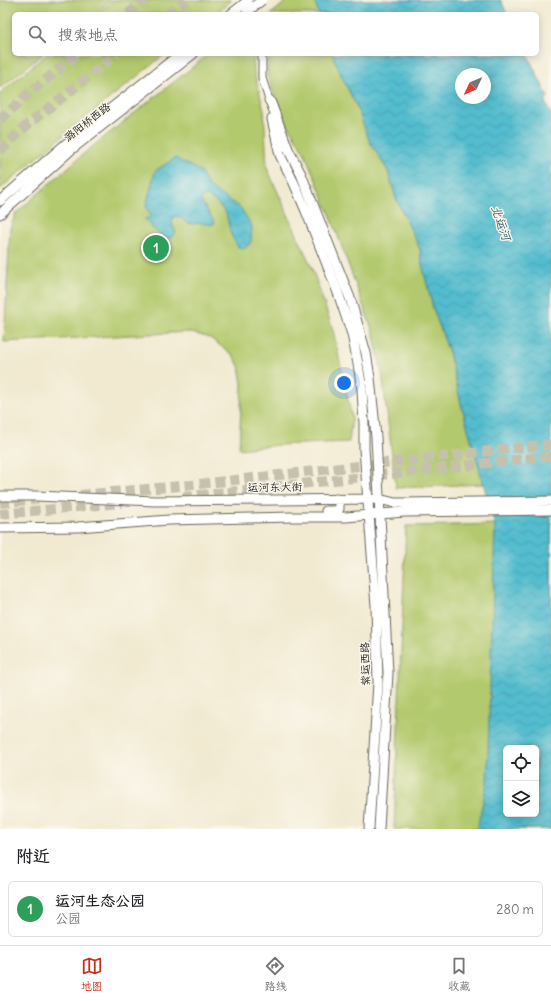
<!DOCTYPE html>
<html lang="zh">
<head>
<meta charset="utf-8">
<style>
  body { margin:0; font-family:Delius,"LXGW WenKai TC",sans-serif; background:#f6f6f6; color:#202124 }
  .controls { position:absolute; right:12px; bottom:12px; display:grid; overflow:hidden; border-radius:6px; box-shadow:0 2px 10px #0003 }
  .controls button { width:36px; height:36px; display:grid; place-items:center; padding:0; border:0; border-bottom:1px solid #e0e0e0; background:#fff; color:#202124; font:20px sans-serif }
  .compass { position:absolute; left:455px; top:68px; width:36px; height:36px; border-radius:50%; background:#fff; box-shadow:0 2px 10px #0003; rotate:226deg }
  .you { position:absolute; left:344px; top:383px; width:14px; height:14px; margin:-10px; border:3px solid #fff; border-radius:50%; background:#1a73e8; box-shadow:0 0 0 6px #1a73e833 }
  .badge { display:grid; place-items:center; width:26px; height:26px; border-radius:50%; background:#c8321e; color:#fff; font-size:13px; font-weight:700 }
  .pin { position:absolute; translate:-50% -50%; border:2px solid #fff; box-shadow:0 1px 4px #0006 }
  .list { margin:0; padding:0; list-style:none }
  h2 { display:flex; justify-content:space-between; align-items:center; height:52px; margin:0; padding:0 16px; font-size:17px }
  h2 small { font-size:13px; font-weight:400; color:#757577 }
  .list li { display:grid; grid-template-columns:26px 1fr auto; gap:12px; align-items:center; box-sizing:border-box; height:56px; margin:0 8px 8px; padding:0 8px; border:1px solid #e0e0e0; border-radius:6px }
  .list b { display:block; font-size:15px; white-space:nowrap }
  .list p { margin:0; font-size:13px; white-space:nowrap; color:#757577 }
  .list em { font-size:13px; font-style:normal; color:#757577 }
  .icon { flex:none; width:22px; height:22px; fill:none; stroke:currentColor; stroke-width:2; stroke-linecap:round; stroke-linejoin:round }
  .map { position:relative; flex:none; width:551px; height:829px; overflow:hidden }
  .search { position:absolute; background:#fff; box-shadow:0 2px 10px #0003; left:12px; right:12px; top:12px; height:44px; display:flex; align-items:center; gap:10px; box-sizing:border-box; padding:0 14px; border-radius:6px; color:#757577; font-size:15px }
  .sheet { height:116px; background:#fff }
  nav { display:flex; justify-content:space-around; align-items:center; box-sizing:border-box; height:56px; border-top:1px solid #e0e0e0; background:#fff; font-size:11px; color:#757577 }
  nav a { display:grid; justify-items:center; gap:2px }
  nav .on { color:#c8321e }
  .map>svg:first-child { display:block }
</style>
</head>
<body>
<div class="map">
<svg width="551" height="829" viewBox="0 0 551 829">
  <defs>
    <pattern id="water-waves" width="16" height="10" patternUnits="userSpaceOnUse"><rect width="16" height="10" fill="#52bcce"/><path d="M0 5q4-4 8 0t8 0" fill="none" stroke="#47a1b0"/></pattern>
  </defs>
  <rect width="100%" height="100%" fill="#fbf7ec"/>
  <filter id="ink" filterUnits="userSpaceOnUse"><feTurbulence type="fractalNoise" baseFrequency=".025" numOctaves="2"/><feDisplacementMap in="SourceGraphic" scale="8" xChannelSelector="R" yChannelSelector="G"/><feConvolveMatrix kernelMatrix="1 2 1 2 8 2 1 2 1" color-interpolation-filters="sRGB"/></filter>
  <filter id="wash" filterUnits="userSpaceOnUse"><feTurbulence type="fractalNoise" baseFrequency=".012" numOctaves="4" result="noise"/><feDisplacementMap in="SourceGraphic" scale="16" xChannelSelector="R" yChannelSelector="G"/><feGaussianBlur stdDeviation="0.9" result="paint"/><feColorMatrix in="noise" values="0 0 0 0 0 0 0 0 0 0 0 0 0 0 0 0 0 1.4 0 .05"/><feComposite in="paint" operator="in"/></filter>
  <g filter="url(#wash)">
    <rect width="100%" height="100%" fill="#f1ead1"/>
    <path fill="#b3c96d" stroke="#687244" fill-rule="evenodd" d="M0,0H111L94,14H14V54H43L0,88Z
      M114,0H231V1L215,14H97Z
      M288,0H314L319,14H271Z
      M47,54H165L65,134L0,189V93Z
      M209,54H253L254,72L264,110L267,168L312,268L333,330L352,418L349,442L278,445L239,449L242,384L239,366L233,355L210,338L188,332L4,342L10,228L16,213L88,150Z
      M269,54H332L342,77L357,107L369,140L388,171L396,198L420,249L422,264L433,308L449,352L462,407L484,484L396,488L382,373L373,332L331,217L305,154L283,116L267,76Z
      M551,523V829H394L406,526ZM506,748H536V814H506Z"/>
    <path fill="url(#water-waves)" stroke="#376c75" fill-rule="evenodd" d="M314,0H501L507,14H319Z
      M332,54H527L548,97L545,101L551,115V829H477L487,783L495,526L462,407L449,352L433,308L422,264L420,249L396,198L388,171L369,140L357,107L342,77ZM461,74H485V98H461ZM506,748H536V814H506Z
      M175,158L200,171L209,187L240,207L252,226L251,242L245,249L238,247L231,235L226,213L216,202L207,196L200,199L215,223L212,225L200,223L191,224L186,222L180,217L174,216L172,223L176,233L170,238H164L153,229L145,219L151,217L146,206L155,171Z"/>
  </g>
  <g filter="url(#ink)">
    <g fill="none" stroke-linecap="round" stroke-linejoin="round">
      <path stroke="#c6c1ad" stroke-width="10" stroke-dasharray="10 5" stroke-linecap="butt" d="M128,14L145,0
        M168,14L186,0
        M0,120L28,94L78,54
        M0,151L27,125L117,54
        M80,495L191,485L551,444
        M183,497L551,456
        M0,503L38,499
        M0,514L121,503"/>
      <defs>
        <path id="minor" d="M262,54V78L269,100"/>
        <path id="major" d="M231,14L244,4
          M269,100L271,103L288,149L301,174L350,298L366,353L370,378L376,437L388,673L379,829
          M272,119L280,155L294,183L306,211L337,290L352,334L358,364L362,390L364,423V449L376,606L378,683L369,829
          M0,201L67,143L180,54
          M0,214L72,149L193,54
          M0,496H36L155,501L379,499L395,503H402L551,501
          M326,511H337L339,509V502L336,499
          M0,528L78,527L169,520L293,517H346L404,512L551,510"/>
      </defs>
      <use href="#minor" stroke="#67645b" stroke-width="9"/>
      <use href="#major" stroke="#67645b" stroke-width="11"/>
      <use href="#minor" stroke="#fff" stroke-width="7"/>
      <use href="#major" stroke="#fff" stroke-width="9"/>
      <defs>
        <path id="major-bridge" d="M244,4L248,0
          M247,12L262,0"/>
      </defs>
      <use href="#major-bridge" stroke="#67645b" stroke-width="11" stroke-linecap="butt"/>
      <use href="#major-bridge" stroke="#fff" stroke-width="9"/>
    </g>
  </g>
  <g text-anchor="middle" stroke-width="3" stroke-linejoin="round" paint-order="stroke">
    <g font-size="11" fill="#1c1c1c" stroke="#fbf7ec">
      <text transform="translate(87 122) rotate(-38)" y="4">潞阳桥西路</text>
      <text transform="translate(275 487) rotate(-1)" y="4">运河东大街</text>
      <text transform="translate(365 664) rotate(-91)" y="4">紫运西路</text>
    </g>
    <g font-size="12" font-style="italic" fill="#325c63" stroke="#fbf7ec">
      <text transform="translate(501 223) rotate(71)" y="4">北运河</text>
    </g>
  </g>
</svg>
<div class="controls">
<button><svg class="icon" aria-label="locate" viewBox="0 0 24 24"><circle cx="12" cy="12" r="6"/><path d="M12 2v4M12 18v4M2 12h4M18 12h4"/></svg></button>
<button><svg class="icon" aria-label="layers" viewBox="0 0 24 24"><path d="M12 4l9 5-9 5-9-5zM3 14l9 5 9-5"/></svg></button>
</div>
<svg class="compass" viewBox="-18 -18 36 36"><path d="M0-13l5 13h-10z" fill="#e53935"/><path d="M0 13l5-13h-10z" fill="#757577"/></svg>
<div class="you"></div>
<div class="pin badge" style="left:156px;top:248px;background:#2e9e5b">1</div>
<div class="search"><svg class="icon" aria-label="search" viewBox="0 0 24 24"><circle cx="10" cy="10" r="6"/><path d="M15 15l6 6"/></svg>搜索地点</div>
</div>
<section class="sheet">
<h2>附近<small></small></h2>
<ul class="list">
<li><span class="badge" style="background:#2e9e5b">1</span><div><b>运河生态公园</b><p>公园</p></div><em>280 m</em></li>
</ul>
</section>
<nav>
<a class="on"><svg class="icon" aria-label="map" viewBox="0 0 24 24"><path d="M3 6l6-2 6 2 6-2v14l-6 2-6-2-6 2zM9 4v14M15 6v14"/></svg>地图</a>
<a><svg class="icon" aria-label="directions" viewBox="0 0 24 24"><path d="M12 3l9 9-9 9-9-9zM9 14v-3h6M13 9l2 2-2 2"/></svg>路线</a>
<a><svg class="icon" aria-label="saved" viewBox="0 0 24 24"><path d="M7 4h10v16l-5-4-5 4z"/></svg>收藏</a>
</nav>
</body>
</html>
